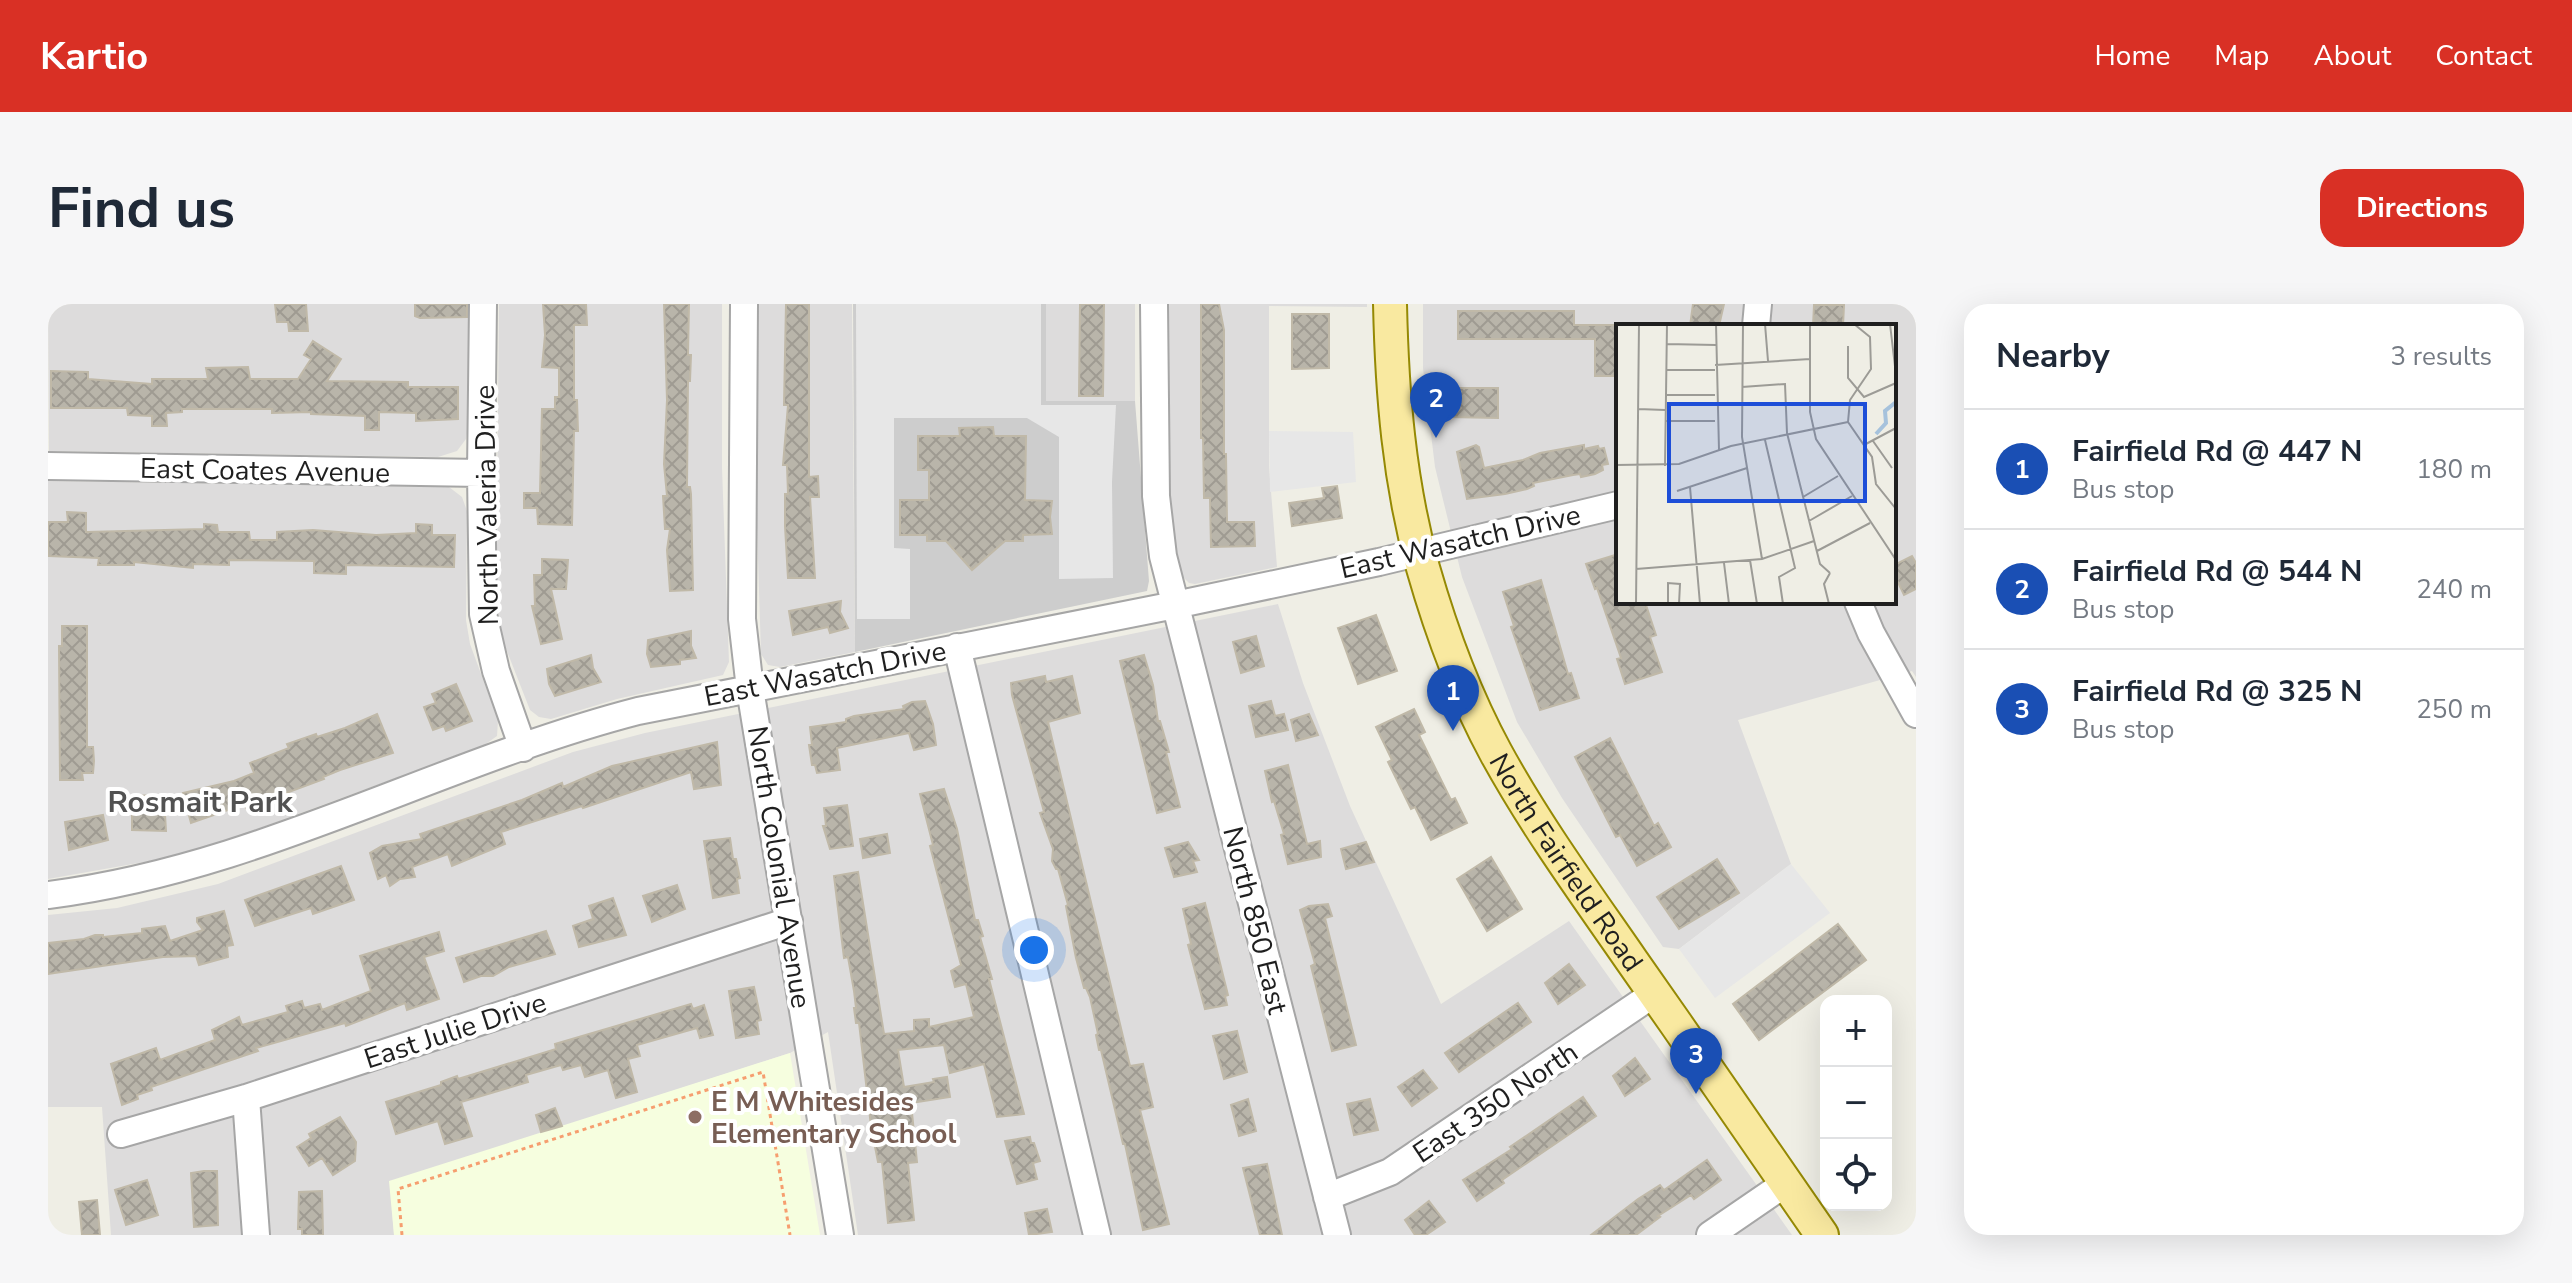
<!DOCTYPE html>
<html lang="en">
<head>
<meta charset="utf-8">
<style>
  body { margin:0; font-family:"Nunito Sans",sans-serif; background:#f6f6f7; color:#1f2937 }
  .controls { position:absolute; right:24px; bottom:24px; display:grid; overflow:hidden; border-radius:16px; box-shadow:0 8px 32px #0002 }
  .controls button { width:72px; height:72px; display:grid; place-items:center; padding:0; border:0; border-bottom:2px solid #e0e1e3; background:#fff; color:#1f2937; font:40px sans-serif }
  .you { position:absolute; left:986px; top:646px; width:28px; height:28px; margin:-20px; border:6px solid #fff; border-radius:50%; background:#1a73e8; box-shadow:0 0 0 12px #1a73e833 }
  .badge { display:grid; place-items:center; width:52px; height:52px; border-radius:50%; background:#d93025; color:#fff; font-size:26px; font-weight:700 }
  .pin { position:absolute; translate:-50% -66px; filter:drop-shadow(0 2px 4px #0008) }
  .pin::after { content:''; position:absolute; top:42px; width:28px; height:24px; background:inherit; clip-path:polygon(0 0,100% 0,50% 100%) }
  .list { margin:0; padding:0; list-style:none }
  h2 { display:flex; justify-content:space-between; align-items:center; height:104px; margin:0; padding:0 32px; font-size:34px }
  h2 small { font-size:26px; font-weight:400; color:#747a83 }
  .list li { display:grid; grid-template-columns:52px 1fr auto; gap:24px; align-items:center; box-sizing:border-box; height:120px; padding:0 32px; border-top:2px solid #e0e1e3 }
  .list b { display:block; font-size:30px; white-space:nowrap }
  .list p { margin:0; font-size:26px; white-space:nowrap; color:#747a83 }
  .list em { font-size:26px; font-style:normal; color:#747a83 }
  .icon { flex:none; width:44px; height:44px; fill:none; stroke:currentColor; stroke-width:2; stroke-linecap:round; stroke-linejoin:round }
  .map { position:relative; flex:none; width:1868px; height:931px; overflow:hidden; border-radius:24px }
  header { display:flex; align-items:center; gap:48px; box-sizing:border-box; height:112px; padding:0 40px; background:#d93025; color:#fff }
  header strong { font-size:38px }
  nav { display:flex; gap:44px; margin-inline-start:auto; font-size:28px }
  .intro { display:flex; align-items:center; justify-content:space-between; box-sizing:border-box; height:192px; padding:0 48px }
  h1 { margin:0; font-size:56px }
  .button { padding:20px 36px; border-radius:24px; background:#d93025; color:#fff; font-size:28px; font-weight:700 }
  main { display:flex; gap:48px; padding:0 48px }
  aside { flex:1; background:#fff; border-radius:24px; box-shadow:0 8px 32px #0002 }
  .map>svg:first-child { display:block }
</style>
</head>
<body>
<header>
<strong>Kartio</strong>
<nav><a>Home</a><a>Map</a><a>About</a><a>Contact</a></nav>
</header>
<div class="intro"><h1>Find us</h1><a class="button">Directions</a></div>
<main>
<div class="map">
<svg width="1868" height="931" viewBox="0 0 1868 931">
  <defs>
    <pattern id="building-cross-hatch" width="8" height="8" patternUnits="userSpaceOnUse" patternTransform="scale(2)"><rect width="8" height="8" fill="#b9b5aa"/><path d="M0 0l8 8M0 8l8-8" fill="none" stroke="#9f9b92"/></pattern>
  </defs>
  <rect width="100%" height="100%" fill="#efeee5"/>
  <path fill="#dddcdc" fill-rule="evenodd" d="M0,0H422L421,119L418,135L409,147L390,153L1,147Z
    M451,0H674V164L681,358L675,371L569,395L503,415L491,413L482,406L455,337L448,295Z
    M706,0H804L807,348L732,363L720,361L713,350L707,158Z
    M998,0H1087V97H998Z
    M1120,0H1319V3L1221,2V162L1229,263L1147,280L1141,279L1133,271L1127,240L1120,170Z
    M1375,0H1868V373L1864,367L1690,416L1743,560L1631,645L1615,643L1514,494L1469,418L1414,273L1387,163L1375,64ZM1570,22H1846V298H1570Z
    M0,177L401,183L414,193L419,207L418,316L422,340L450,416L449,432L435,442L174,538L113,555L0,575Z
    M1230,300L1255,379L1302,502L1393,700L1521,617L1744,931H810L780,728L742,749L342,878L346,931H63L54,803H0V611L69,604L170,580L525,448L597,429Z"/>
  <path fill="#f6fedf" d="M742,749L772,931H346L341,877Z"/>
  <path fill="#cdcdcd" d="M805,0H998V97H1087L1101,277L1099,287L807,348Z"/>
  <path fill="#e7e7e7" d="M808,0H993V101H1068L1064,178L1065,274L1011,275V133L979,114H846V244L862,245V315H809Z
    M1221,127L1305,128L1308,178L1222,188Z
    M1743,560L1782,609L1667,694L1631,645Z"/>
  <path fill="url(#building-cross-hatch)" stroke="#c0b9a8" stroke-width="2" d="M227,0H258L260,27H241L240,18H229Z
    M367,0H419V13L372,14L367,12Z
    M495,0H538L539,21H526V96H529L530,127H526L524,221L490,220L489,204H476V189H492L494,105H507V93H511V64L494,63L497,31Z
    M616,0H641L640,51H643L642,77H640L639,183H642L643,190L645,286L622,287L619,246L622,225H617L615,192H619L616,160L619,96Z
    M738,0H761V173L770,172L771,193H762L767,274H740L737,222V190H740L739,161H735L740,101H736Z
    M1032,0H1056L1055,92H1031Z
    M1153,0H1171L1176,26V150H1178L1179,218H1206L1207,242L1163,243L1162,194H1156L1155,134H1153Z
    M1645,0H1676L1671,22H1642Z
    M1766,1H1796L1795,22H1765Z
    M1410,7H1526V21H1570V72H1547V35H1410Z
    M1244,10H1281V64L1244,65Z
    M265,37L293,55L279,77L360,78V83H410V115L368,117V109L331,108V126H317V112L263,110V108L224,109V105H134V108L118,109L119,122H104V112L80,111L79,104H3V67L40,68V75L104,80V75H160L158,64L200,63L202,75H250L263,55L256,51Z
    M1400,84H1450V114L1400,113Z
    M945,123L946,132H978L977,196L1004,197L1002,213L1004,230L975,231V237H957L924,266L898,237H879V231H852V196H881V166H870V132H912L911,124Z
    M1428,141L1431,143L1436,164L1475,156L1492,149L1536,141V145L1550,142L1551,145L1556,144L1560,160L1554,161L1555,166L1547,170L1533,173L1532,170L1525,171L1485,179L1486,182L1479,185L1457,190L1419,195L1409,148Z
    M1289,182L1294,214L1244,222L1241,199L1276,194L1274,184Z
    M19,208L38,209V228L156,225V220L169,221L170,228H201L202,236H229V228L265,226L328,231L368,229V220L384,221V231H407L406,263L298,261V270L266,269V257L181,256V261L145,260V264L86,258V261H50L51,254L0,252V218H20Z
    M1570,250V298H1597L1608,331L1602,333L1614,368L1577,380L1569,355L1573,354L1549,284L1547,285L1538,260Z
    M1864,252L1868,259V285L1856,291L1846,270V261Z
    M494,255L520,256L518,285H503L514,335L493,340L484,302H487L486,271H494Z
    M1493,276L1520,370L1523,369L1531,394L1492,406L1463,323L1466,322L1455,288Z
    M793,297L792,308L800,324L782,329L780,323L745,331L741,307Z
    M1328,311L1349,367L1310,380L1290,324Z
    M14,322H39V443H45L46,457L45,469H34L35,476H12L11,342H14Z
    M643,327V342L648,354L632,356V360L603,363L599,350L600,336Z
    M1208,332L1216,362L1193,369L1185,338Z
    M543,351L545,364L553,378L507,392L501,380L499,365Z
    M1096,351L1105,381L1110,417H1112L1121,448H1118L1132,503L1109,509L1072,357Z
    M997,372L998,378L1024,372L1032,409L1000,418L1082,762L1095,760L1105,803L1092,806L1121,920L1095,926L1077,840H1075L1053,746H1051L1048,731L1050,730L1042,693L1038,684H1036L1028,654L1018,602L1020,601L1010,565H1008L1004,557L1005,545L992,509L996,508L964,391L963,379Z
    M408,380L424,417L398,427L396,422L385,426L376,403L388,399L384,390Z
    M877,397L885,420L888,441L866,446L861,429L789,444L792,466L769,469L767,461H764L761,441H764L762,423L798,418V415L806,412L856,405L855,402L864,398Z
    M1223,397L1227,412L1236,410L1240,426L1208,433L1201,402Z
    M1366,405L1377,428L1371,431L1403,496L1407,494L1419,519L1383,536L1367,503L1363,505L1340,458L1344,456L1328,423Z
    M329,410L345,449L292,466L275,473L276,475L198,504L197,500L143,519L135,489L186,477L206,469L202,459L241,444L239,440L268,430L269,433L297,424Z
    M1261,410L1270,431L1248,437L1243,416Z
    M1562,434L1606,522L1610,519L1623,543L1589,562L1572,531L1568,533L1527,453Z
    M669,438L673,481L646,485L643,468L535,504L534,502L453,528L457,540L404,562L400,550L364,563L367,573L352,575L342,582L338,571L330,575L322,549L334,542L374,535L372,530L474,496L514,479L515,483L564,462Z
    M1240,461L1259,540L1272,537L1273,553L1240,560L1233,531L1236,530L1226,497L1224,498L1217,467Z
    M896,485L909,525L927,616H930L935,632L932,633L944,675H941L976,810L949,813L936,760L902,769L896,741L850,746L856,783L886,778L885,775L899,773L902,793L863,799L869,858L860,859L866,916L840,919L834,858H830L823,822L811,719H808L806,704H808L806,687L800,653L796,654L786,572L810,568L836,730L866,727V716L881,715V723L926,713L918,680L907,683L903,667L913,661L882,542L885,541L872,490Z
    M109,491V495L116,493L118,527L84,526V492Z
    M799,501L805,542L782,545L775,522H778L776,504Z
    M55,511L60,536L21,546L17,518Z
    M839,530L842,549L815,554L812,535Z
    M682,534L685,555H688L692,574L689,575L691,589L665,594L656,537Z
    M1140,538L1151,556L1145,557L1149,568L1126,573L1117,544Z
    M1318,538L1326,558L1298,565L1293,545Z
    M1443,553L1474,605L1439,627L1409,575Z
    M1669,555L1691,589L1631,625L1609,593Z
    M293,562L306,596L265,610L263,604L207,622L197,596Z
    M629,581L637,605L604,618L595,592Z
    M565,594L578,631L531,643L525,622L545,615L541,602Z
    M1157,599L1180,691L1177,692L1179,701L1157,705L1140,641L1143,640L1135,605Z
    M1280,600L1284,612L1277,614L1308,741L1284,747L1263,662L1267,660L1252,606L1261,602Z
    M176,607L185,641L179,642L180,653L151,661L148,652L115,653L0,670V639L36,635L47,631H55V633L94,629V625L117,622L122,637L155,626L149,618V614Z
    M1790,620L1818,656L1711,736L1685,700Z
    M498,627L507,650L461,663L445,672H433L416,678L408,654Z
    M391,628L396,647L376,653L391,695L359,706L357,699L298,722L297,719L208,744L210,747L103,783L104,786L89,791L90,795L74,801L63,760L108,744L112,756L167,736L164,726L191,713L194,721L240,708L238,702L254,697L256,704L272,700L274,706L323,687L312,652Z
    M1521,660L1537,681L1510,700L1497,679Z
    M706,683L713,716L709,717L711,730L688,734L681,687Z
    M1470,699L1483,718L1411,768L1397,749Z
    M643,700L645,705L656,701L665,731L652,734L649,724L589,741L592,752L580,755L589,788L568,794L560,766L537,773L533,761L515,766L513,761L478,771L480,778L413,798L424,832L397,840L390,817L348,830L338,798L393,781V778L409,772L410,775L508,745L507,740Z
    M1189,727L1199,768L1176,775L1165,732Z
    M1587,754L1602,775L1577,792L1565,772Z
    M1375,766L1389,784L1364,802L1350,783Z
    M1535,793L1548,812L1454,876L1456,879L1429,897L1415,876L1464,845L1462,843Z
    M1200,795L1208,827L1191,832L1183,801Z
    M1322,795L1330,826L1306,831L1299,800Z
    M507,804L514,822L493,828L488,811Z
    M292,813L308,838L307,857L285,871L274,854L261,862L249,843L263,834L261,830Z
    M982,833L983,839H986L992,857L985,859L989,875L969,880L957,837Z
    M1659,856L1673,876L1646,895L1643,891L1610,912L1612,913L1588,931H1543L1590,895L1612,881L1616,886Z
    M1219,860L1234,931H1212L1195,864Z
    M156,867H169L170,921L146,923L143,869Z
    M99,876L110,911L78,921L67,886Z
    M274,887L275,931H254V925H250L251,888Z
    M49,896L52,931H34L31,898Z
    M1381,897L1397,918L1378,931H1367L1357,916Z
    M999,905L1004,928L981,931L977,909Z"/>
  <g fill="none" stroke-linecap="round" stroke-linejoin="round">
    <defs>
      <path id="minor" d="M435,0L433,169L435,310L448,367L475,444
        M696,0L694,315L702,385L792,931
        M1106,0L1108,192L1115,252L1289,931
        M1708,22L1710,0
        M0,162L433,169
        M1810,298L1823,329L1868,410
        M909,343L1049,931
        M0,591C209,565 389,459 590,407L1127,301L1331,258L1570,201
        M198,794L208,931
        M73,830L198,794L741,617
        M1279,893L1342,868L1607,689
        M1662,931L1738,879"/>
      <g id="major">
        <path id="s1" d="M1342,0C1344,90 1351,177 1375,264C1393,327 1417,392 1448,449C1488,522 1537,589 1584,657C1648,748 1711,840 1774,931"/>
      </g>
    </defs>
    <use href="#minor" stroke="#a6a6a6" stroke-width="30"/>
    <use href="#major" stroke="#958904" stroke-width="36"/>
    <path stroke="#f69e6f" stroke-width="3" stroke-dasharray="4 4" stroke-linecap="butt" d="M354,931L350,885L715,768L742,931"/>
    <use href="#minor" stroke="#fff" stroke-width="26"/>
    <use href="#major" stroke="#f9e9a0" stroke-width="32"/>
  </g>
  <circle fill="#8d6e63" stroke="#fff" stroke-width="3" cx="647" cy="813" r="8"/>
  <g text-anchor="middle" stroke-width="8" stroke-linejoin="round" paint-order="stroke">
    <g font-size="28" fill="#1f1f1f" stroke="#fff">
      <text transform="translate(217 166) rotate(1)" y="10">East Coates Avenue</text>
      <text transform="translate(438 201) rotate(-91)" y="10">North Valeria Drive</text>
      <text transform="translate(1412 237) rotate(-13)" y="10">East Wasatch Drive</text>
      <text transform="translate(777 369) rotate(-11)" y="10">East Wasatch Drive</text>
      <text dy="10" stroke="none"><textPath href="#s1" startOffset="596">North Fairfield Road</textPath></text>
      <text transform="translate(732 563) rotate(81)" y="10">North Colonial Avenue</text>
      <text transform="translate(1208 616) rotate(76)" y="10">North 850 East</text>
      <text transform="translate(407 726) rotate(-18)" y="10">East Julie Drive</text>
      <text transform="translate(1447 798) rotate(-34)" y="10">East 350 North</text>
    </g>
    <g font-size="28" font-weight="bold" fill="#785e54" stroke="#fff" text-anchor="start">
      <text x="663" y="807">E M Whitesides<tspan x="663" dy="32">Elementary School</tspan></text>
    </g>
    <g font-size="30" font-weight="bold" fill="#525252" stroke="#fff">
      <text x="152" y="508">Rosmait Park</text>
    </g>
  </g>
  <g transform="translate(1568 20)">
    <rect width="280" height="280" fill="#efeee5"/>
    <path fill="none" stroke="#a6c2dc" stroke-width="4" d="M260,110L270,99L269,87L280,78"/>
    <path fill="none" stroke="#9c9b96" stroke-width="2" d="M100,0L103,126M127,0L126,113L146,235M149,0L152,37M194,0V88L200,115L280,236M274,0L280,51M50,20L100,21M232,22V54L248,73L280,59M99,41L194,35M50,46H99M126,63L169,60L171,109L204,240L214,249M50,71H99M22,85L49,86M49,97H99M232,98L234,76L255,45L254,13L238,0M232,98L256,133L260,160L280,185M149,116L179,244L163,253L167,280M257,117L276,144M248,121L280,104M0,141L63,140L115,122L232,98M49,142L51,0M74,163L84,280M61,167L131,144M187,173L222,152M193,197L236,172M201,227L254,199M134,236L141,280M108,239L113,280M20,245L146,235L198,217M20,280L23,0M52,280V259L64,260L63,280M213,280L208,260L214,249"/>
    <path fill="#1d4ed8" fill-opacity="0.15" stroke="#1d4ed8" stroke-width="4" d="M53,80H249V177H53Z"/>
    <rect width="280" height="280" fill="none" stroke="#1f1f1f" stroke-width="4"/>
  </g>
</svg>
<div class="controls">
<button>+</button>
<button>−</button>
<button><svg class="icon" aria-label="locate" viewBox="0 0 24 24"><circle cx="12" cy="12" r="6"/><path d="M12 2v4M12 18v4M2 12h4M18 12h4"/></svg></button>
</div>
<div class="you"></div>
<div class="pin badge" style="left:1405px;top:427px;background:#1a4fb4">1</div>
<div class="pin badge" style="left:1388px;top:134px;background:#1a4fb4">2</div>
<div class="pin badge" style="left:1648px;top:790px;background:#1a4fb4">3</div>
</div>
<aside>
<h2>Nearby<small>3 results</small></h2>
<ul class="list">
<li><span class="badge" style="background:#1a4fb4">1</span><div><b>Fairfield Rd @ 447 N</b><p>Bus stop</p></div><em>180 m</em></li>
<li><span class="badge" style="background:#1a4fb4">2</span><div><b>Fairfield Rd @ 544 N</b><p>Bus stop</p></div><em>240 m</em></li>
<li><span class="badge" style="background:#1a4fb4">3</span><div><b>Fairfield Rd @ 325 N</b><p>Bus stop</p></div><em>250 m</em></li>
</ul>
</aside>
</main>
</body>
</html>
